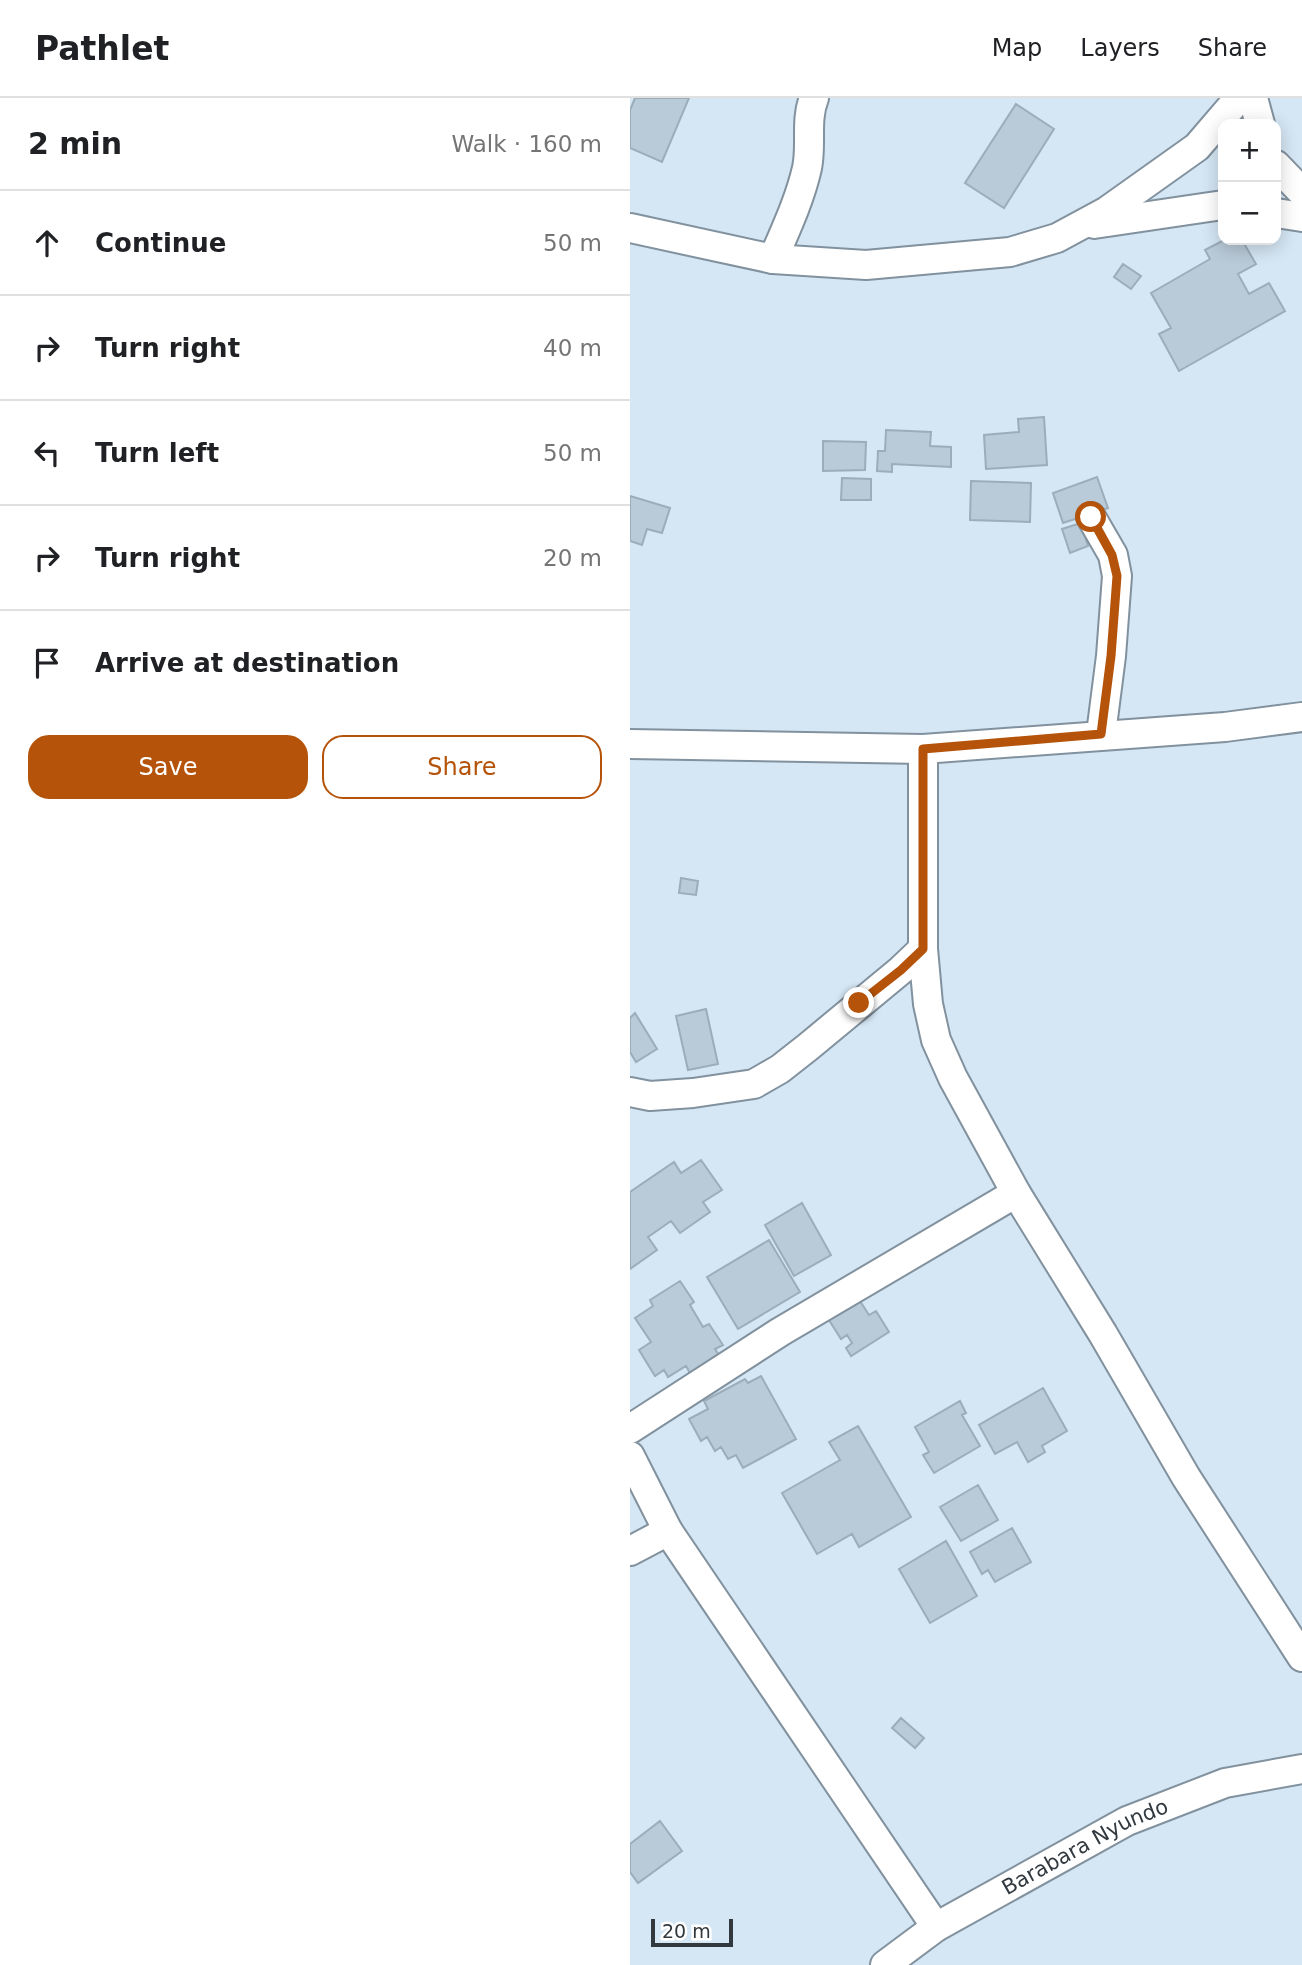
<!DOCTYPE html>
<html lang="en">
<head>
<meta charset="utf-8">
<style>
  body { margin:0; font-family:"DejaVu Sans",sans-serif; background:#f2f2f2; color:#202124 }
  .controls { position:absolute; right:21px; top:21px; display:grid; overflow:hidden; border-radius:14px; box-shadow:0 4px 18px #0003 }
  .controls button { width:63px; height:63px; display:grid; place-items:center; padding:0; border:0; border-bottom:2px solid #e0e0e0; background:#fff; color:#202124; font:35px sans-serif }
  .scale { position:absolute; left:21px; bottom:18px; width:82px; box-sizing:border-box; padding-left:7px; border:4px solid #31383e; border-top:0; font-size:19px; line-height:24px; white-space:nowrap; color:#31383e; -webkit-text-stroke:5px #fff; paint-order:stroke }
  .stop { position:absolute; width:21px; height:21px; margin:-16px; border:5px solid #b45309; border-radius:50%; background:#fff }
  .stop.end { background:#b45309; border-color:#fff; box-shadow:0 2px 7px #0008 }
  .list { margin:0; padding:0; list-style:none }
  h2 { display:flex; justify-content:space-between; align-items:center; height:91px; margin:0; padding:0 28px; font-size:30px }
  h2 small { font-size:23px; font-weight:400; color:#757577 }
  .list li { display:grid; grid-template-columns:46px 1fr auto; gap:21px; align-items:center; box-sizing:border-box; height:105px; padding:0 28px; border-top:2px solid #e0e0e0 }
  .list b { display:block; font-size:26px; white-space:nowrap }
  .list em { font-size:23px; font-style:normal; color:#757577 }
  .actions { display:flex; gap:14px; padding:21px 28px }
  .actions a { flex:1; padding:16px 0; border:2px solid #b45309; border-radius:21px; text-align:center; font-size:24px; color:#b45309 }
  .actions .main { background:#b45309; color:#fff }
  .icon { flex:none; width:38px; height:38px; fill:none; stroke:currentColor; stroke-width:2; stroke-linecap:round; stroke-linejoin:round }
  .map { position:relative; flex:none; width:672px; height:1867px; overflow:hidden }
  header { display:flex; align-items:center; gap:42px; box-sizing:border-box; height:98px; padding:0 35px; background:#fff; border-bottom:2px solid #e0e0e0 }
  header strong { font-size:33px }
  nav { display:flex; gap:38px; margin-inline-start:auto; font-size:24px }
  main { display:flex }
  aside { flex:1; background:#fff }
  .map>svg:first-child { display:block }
</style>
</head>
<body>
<header>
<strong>Pathlet</strong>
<nav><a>Map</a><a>Layers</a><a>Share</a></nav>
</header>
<main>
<aside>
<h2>2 min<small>Walk · 160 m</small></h2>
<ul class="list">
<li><svg class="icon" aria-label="ahead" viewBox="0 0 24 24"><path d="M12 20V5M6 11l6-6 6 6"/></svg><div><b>Continue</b></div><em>50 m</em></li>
<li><svg class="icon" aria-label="right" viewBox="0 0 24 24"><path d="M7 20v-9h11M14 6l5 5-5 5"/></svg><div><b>Turn right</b></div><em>40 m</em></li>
<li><svg class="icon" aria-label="left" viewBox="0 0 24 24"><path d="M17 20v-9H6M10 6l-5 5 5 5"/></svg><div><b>Turn left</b></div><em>50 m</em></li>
<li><svg class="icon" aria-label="right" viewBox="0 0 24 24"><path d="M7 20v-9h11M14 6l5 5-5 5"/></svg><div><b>Turn right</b></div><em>20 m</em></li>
<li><svg class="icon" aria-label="arrive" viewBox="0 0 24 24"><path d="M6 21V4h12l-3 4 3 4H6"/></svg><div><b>Arrive at destination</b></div></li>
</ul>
<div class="actions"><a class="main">Save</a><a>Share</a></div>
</aside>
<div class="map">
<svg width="672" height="1867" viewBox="0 0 672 1867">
  <rect width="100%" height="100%" fill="#d5e6f4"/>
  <path fill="#b9cad8" stroke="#9cadba" stroke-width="2" d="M5,0H59L32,64L0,50V12Z
    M386,6L424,31L374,110L335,85Z
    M594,142H612L626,166L608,176L619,196L639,185L655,213L549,273L529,236L541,230L521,195L580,161L575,152Z
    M493,166L511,178L501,191L484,179Z
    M414,319L417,367L356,371L354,337L389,334L388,321Z
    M256,332L301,334L300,348L321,349V369L262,366V374L247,373L248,353H255Z
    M193,343L236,344L235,372L193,373Z
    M467,379L478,410L433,425L423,395Z
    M212,380L241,381V402H211Z
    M341,383L401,385L400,424L340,422Z
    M0,398L40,410L32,435L17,431L12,447L0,443Z
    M451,425L458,448L440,455L432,431Z
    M51,780L68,783L66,797L49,795Z
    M76,911L88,966L58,972L46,918Z
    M5,915L27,951L6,964L0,954V920Z
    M71,1062L92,1092L73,1104L80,1114L50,1135L41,1123L18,1139L27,1152L0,1171V1094L44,1064L51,1075Z
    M172,1105L201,1157L164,1178L135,1127Z
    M139,1142L170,1194L108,1231L77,1179Z
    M50,1183L64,1204L60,1207L73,1229L79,1226L93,1247L85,1251L90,1259L61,1277L56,1268L38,1279L34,1272L25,1278L9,1252L21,1244L5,1220L23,1208L20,1202Z
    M230,1203L239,1217L246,1213L259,1234L221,1258L216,1250L222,1245L217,1237L211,1241L199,1222Z
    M131,1278L166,1341L113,1370L106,1357L98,1361L91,1349L85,1353L77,1339L71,1343L59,1321L78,1311L74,1303L115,1281L118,1285Z
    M413,1290L437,1333L412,1348L415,1354L398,1364L387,1344L365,1356L349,1327Z
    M330,1303L336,1315L332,1317L350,1348L304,1375L293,1357L299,1354L285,1329Z
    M228,1328L281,1419L229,1449L222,1436L187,1456L152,1395L210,1362L199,1344Z
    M348,1387L368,1422L331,1443L310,1409Z
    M382,1430L401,1464L365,1484L358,1472L352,1476L340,1454Z
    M316,1443L347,1498L300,1525L269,1471Z
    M271,1620L294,1640L285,1650L262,1630Z
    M30,1723L52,1753L8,1785L0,1774V1746Z"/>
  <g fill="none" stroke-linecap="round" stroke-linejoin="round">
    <defs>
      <g id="minor">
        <path d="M623,0L630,26"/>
        <path d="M646,67L672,94"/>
        <path d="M646,115L672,119"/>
        <path d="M464,126L593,107"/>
        <path d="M0,130L143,161L236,167L380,154L427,140L477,113L567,49L609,0"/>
        <path d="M143,161C156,131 170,101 177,70C182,47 175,22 184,0"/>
        <path d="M461,419L483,457L487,478L481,558L471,636"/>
        <path d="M0,646L293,651L595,629L672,619"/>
        <path d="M293,651V851L298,906L306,942L323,980L386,1095L473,1236L556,1379L672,1559"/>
        <path d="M0,994L20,998L63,995L124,986L150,971L178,949L271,872L293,851"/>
        <path d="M0,1331L150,1234L386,1095"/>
        <path d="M0,1358L38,1433L306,1829"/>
        <path d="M0,1453L38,1433"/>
        <path id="s1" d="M255,1867L306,1829L497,1723L595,1685L672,1671"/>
      </g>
    </defs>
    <use href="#minor" stroke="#81919e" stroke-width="32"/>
    <use href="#minor" stroke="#fff" stroke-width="28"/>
  </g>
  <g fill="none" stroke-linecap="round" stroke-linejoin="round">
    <path stroke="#b45309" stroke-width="9" d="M229,905L271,872L293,851V651L471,636L481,558L487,478L482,457L461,419"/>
  </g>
  <g text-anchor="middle" stroke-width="5" stroke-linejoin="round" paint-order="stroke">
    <g font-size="21" fill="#31383e" stroke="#fff">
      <text dy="7" stroke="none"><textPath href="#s1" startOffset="233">Barabara Nyundo</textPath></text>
    </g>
  </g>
</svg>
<div class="controls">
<button>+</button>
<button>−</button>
</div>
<div class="scale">20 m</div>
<div class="stop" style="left:461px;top:419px"></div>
<div class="stop end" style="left:229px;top:905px"></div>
</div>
</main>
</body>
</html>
